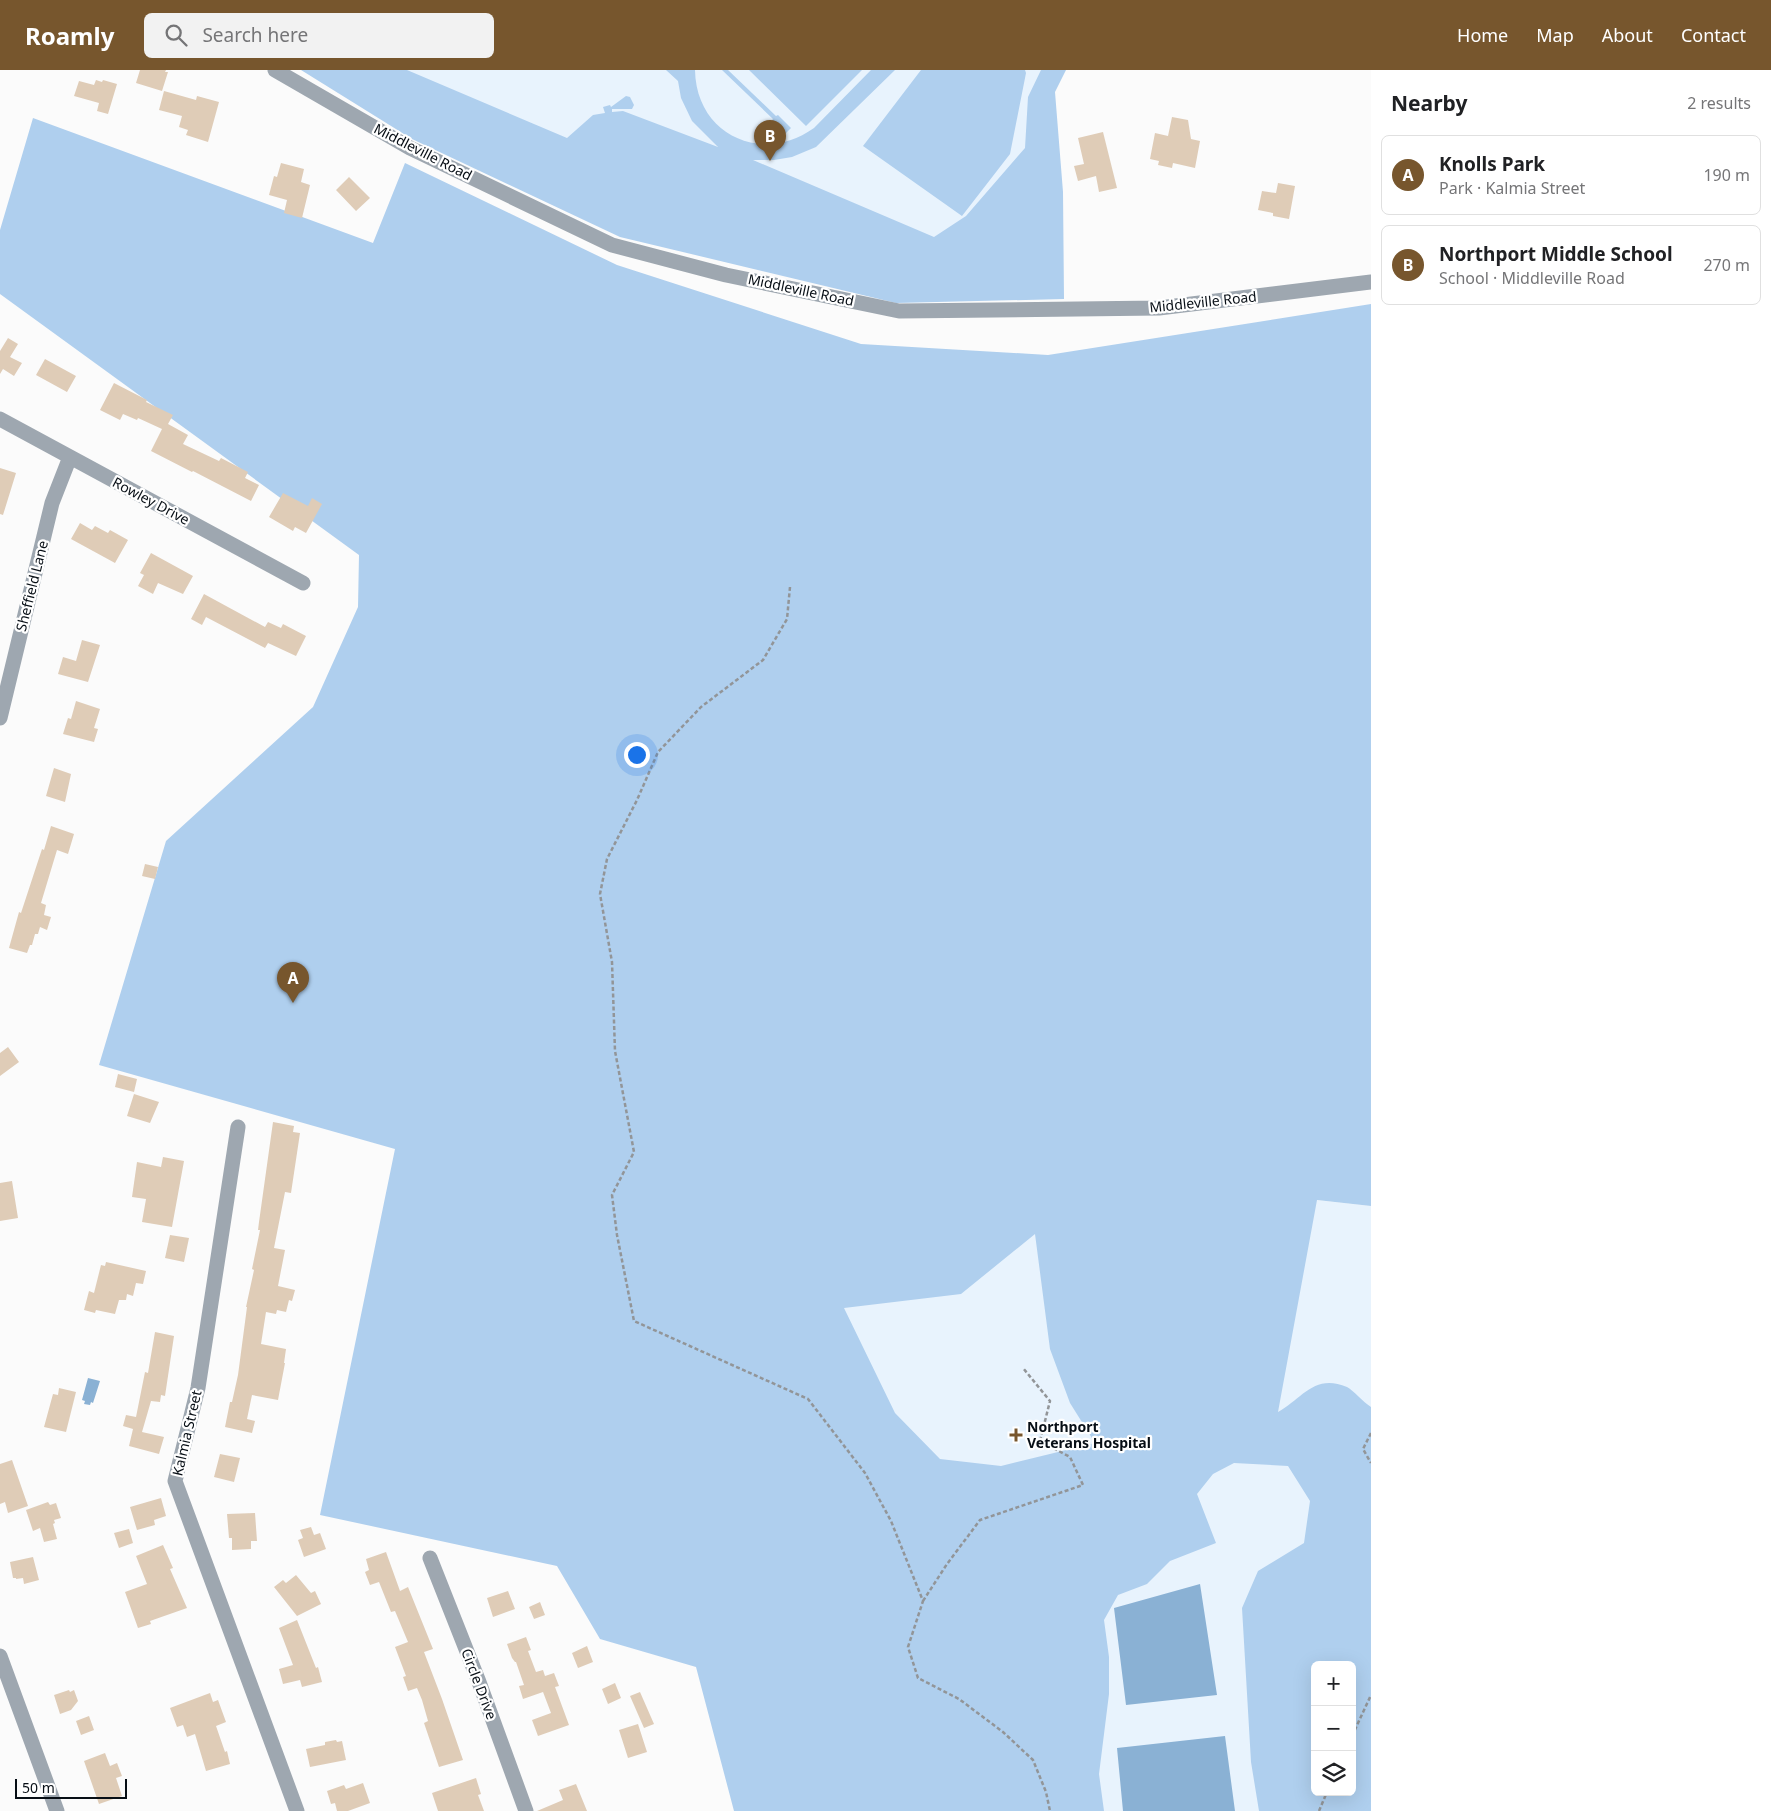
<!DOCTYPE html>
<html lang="en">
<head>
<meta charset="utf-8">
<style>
  body { margin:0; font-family:"Noto Sans",sans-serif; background:#f2f2f2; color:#202124 }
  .controls { position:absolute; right:15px; bottom:15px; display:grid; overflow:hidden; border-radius:8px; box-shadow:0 5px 20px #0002 }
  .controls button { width:45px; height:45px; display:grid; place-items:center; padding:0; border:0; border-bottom:1px solid #e0e0e0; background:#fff; color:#202124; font:25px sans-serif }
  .scale { position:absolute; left:15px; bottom:12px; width:112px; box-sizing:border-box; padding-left:5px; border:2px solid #070e15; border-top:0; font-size:14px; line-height:18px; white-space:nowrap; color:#070e15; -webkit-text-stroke:4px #fff; paint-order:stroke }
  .you { position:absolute; left:636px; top:684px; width:18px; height:18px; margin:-12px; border:4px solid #fff; border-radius:50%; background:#1a73e8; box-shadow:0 0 0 8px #1a73e833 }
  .badge { display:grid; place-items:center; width:32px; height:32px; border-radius:50%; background:#77562d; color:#fff; font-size:16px; font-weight:700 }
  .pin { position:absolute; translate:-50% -41px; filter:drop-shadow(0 1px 2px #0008) }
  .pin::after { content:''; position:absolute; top:26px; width:18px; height:15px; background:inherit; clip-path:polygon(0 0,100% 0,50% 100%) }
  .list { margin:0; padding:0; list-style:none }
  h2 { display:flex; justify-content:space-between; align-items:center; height:65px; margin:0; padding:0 20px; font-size:21px }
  h2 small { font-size:16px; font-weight:400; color:#757577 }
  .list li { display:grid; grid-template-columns:32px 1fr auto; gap:15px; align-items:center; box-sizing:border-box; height:80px; margin:0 10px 10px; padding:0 10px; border:1px solid #e0e0e0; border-radius:8px }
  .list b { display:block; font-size:19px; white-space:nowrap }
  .list p { margin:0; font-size:16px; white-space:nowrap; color:#757577 }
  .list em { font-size:16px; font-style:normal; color:#757577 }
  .icon { flex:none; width:28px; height:28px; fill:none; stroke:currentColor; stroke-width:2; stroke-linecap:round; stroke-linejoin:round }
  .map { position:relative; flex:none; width:1371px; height:1741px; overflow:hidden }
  header { display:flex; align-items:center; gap:30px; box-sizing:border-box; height:70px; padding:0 25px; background:#77562d; color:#fff }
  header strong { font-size:24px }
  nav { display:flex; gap:28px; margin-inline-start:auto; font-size:18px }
  .search { width:350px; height:45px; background:#f2f2f2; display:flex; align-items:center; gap:12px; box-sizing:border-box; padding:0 18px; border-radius:8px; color:#757577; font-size:19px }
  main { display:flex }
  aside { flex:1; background:#fff }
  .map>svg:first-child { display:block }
</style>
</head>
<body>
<header>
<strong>Roamly</strong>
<div class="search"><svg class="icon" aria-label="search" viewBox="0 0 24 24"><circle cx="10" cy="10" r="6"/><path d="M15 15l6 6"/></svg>Search here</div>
<nav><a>Home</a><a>Map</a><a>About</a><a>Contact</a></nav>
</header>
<main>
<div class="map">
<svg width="1371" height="1741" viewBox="0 0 1371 1741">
  <rect width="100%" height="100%" fill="#fbfbfb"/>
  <path fill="#e8f3fd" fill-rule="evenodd" d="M316,0H1051L1057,221Z
    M515,1043L1371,1136V1741H800ZM1315,1595H1352V1722H1315Z"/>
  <path fill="#afcfee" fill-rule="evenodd" d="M301,0H407L567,68L593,45L605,43L603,37L610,35L611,37L626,26L630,27L634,35L632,39H612V42L623,41L718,77L692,51L681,28L678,11L666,0H695C696,65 762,95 814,58L871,0H895L816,77L792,87L774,90H753L934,167L966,146L1025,78L1028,27L1041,0H1066L1055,22L1063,122L1064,229L896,233L620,167L412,69Z
    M722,0H728L776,46L778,45L791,58L784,65L771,52L773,49Z
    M749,0H862L806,56Z
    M921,0H1025L1026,3L1010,84L962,146L863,76Z
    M33,48L373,173L405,93L617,195L861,274L1048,285L1371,234V1136L1317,1130L1278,1342C1302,1329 1314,1303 1347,1317C1353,1320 1363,1332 1371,1337V1741H1259L1251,1692L1242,1538L1258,1501L1304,1473L1310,1431L1288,1396L1234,1393L1213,1404L1197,1424L1216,1473L1170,1491L1147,1514L1118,1525L1104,1550L1109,1587V1624L1099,1704L1104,1741H734L696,1597L600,1569L557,1496L320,1445L395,1079L99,995L166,771L313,637L358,537L359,485L0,224V160ZM1035,1164L1050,1279L1070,1333L1095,1373L1001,1396L940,1389L895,1343L844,1238L961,1224ZM1315,1595H1352V1722H1315Z"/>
  <path fill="#8ab1d4" d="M88,1308L100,1311L93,1333L91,1332L90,1335L84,1334L85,1331L82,1330Z
    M1200,1514L1217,1625L1126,1635L1114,1538Z
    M1225,1666L1235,1741H1123L1117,1678Z"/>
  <path fill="#dfccb7" d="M140,0H166L165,2H168L162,21L136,13Z
    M96,10L102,12L103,10L117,14L108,44L97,41L99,33L74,26L79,11L94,15Z
    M164,21L196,30L197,26L219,32L208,72L186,65L188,60L179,57L182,46L159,40Z
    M1172,47L1188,50L1191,69L1200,71L1195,98L1173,93L1172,98L1158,95L1159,91L1150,89L1155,63L1168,66Z
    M1103,62L1117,118L1099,122L1096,106L1078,111L1074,96L1084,94L1078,68Z
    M281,93L304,99L301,112L310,115L302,148L284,143L287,130L269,125L274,106L277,107Z
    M349,107L370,128L356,141L336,120Z
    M1278,113L1295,116L1289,149L1273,146V143L1258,140L1262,121L1276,123Z
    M8,268L18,274L10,287L22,293L14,306L3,299L0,304V281Z
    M45,289L76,306L67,322L36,305Z
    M114,313L147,330L146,332L173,345L168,354L188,365L183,374L219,391L221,388L248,402L245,408L259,415L251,431L193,401L192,402L151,381L162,359L138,348L137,350L123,344L120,350L100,340Z
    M0,398L16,403L3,445L0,444Z
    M283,423L308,436L312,428L322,434L306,463L295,457L293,461L269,447Z
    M80,453L92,460L95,456L108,463L110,460L128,470L115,493L71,469Z
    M151,483L193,506L183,524L158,513L153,524L138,516L144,505L140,503Z
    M204,524L265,557L268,552L281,558L283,554L306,566L296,586L268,573L265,578L206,547L202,555L191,549Z
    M82,570L100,575L88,612L58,604L63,587L76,591Z
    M76,631L100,639L94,658L98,659L94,672L63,664L68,648L71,649Z
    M54,698L71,704L65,732L46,726Z
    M51,756L74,764L68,784L57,780L41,833L46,835L44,845L51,847L47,860L40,857L38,864H35L32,875H30L27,883L9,878L19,842L21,843L42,779L44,780Z
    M145,794L158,797L155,809L142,806Z
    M8,977L19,992L0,1006V983Z
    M118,1004L137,1009L134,1022L115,1017Z
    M134,1024L159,1032L150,1053L127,1046Z
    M273,1052L294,1056L293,1062L300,1063L291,1123L285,1122L274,1178L285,1180L278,1216L295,1220L292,1231L289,1230L286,1242L277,1240L276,1244L266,1242L261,1274L286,1279L284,1293H285L278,1330L252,1325L247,1349L255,1351L252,1363L225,1357L230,1332H232L238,1305L247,1237H246L254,1200L252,1199L260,1160H258L259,1152Z
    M163,1087L184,1091L172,1157L142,1152L146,1129L132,1127L137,1092L161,1097Z
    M12,1111L18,1148L0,1151V1113Z
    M170,1165L189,1168L184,1192L165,1188Z
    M106,1192L146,1201L143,1214L136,1213L133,1226L127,1224L126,1230H119L115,1244L96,1240L95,1243L84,1240L89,1221L94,1223L101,1195L105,1196Z
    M155,1262L174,1266L165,1326L161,1325L160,1332L151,1331L142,1362L164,1367L159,1384L129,1376L133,1359L123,1356L126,1345L136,1347L145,1302L148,1303Z
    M59,1318L76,1322L66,1362L44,1357L53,1324L58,1325Z
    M220,1384L240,1388L234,1412L214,1407Z
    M12,1390L28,1436L8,1443L5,1432L0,1434V1394Z
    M161,1428L166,1446L154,1450L155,1455L137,1460L130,1437Z
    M48,1432L50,1435L56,1433L61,1448L54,1450L55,1453L53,1454L57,1469L44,1472L40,1458L33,1461L26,1440Z
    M255,1443L257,1471H251V1479L232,1480V1468H229L227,1444Z
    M311,1457L314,1465L320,1463L326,1479L304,1487L298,1470L303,1468L300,1460Z
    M129,1459L133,1473L119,1478L114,1463Z
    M163,1475L173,1498L170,1499L187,1538L150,1551L151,1554L138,1558L125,1522L147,1514L136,1486Z
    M386,1482L400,1521L408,1517L433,1579L424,1582L442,1629L463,1690L439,1697L424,1653L428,1651L422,1630L417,1618L408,1621L403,1607L406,1606L395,1577L408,1572L395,1541L391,1542L379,1512L370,1515L365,1502L369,1500L366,1489Z
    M33,1487L39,1510L24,1514L23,1508L16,1509V1508H13L10,1492Z
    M296,1505L311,1523L315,1521L321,1534L297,1546L274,1517L283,1510L286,1513Z
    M508,1521L515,1539L493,1547L487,1528Z
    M540,1532L545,1545L534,1549L529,1537Z
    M297,1550L316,1598L318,1597L322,1612L302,1617L300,1610L283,1614L279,1599L293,1595L279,1558Z
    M526,1567L531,1580L528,1581L536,1602L543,1600L545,1606L554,1603L559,1616L555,1617L569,1655L538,1666L532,1650L551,1643L543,1622L523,1629L519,1616L524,1615L516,1592H515L512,1588L507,1574Z
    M587,1576L593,1592L578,1598L572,1583Z
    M615,1613L621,1628L608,1634L602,1619Z
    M69,1620L70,1622L74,1620L78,1631L71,1640L60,1644L54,1625Z
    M640,1622L654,1654L644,1658L630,1626Z
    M210,1623L213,1632L218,1630L226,1652L216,1656L225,1682L227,1681L230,1694L206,1701L195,1664L187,1667L183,1655L177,1657L170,1638Z
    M89,1646L94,1660L81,1665L76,1651Z
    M638,1654L647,1682L628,1688L619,1660Z
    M336,1670L337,1672L342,1671L346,1690L310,1697L306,1679L325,1675V1672Z
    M105,1683L110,1696L117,1693L122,1706L116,1708L122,1726L99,1734L84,1691Z
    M476,1708L481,1724L478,1725L484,1741H438L432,1723Z
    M363,1713L370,1733L348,1741H337L335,1733L331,1734L327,1721L344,1715L346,1719Z
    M576,1714L587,1741H537L563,1730L559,1720Z"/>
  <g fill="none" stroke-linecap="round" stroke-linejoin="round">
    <path stroke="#929598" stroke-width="2.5" stroke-dasharray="4 2.5" stroke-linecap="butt" d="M790,517L787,549L763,590L701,637L658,682L637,730L607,789L600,824L612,892L615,981L634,1082L612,1125L617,1165L634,1251L808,1329L865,1403L891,1451L923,1531L908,1577L918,1608L959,1629L1003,1662L1033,1690L1046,1722L1050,1741
      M1371,1363L1363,1379L1371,1393
      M923,1531L947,1494L980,1450L1083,1415L1070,1387L1040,1371L1050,1331L1023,1298
      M1352,1666L1371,1625
      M1319,1741L1327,1722"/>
    <path stroke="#9ea7b0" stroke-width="15" d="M275,0L410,78L612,175L726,205L899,241L1159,238L1371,212
      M0,349L303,513
      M0,648L52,433L70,387
      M238,1057L198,1318L175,1411L297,1741
      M430,1488L479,1612L526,1741
      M0,1586L57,1741"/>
  </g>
  <path fill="#77562d" stroke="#fff" stroke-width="2" d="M1013.5 1357.5h5v5h5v5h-5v5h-5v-5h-5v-5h5z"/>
  <g text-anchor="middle" stroke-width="4.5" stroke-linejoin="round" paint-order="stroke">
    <g font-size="14" fill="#070e15" stroke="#fff">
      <text transform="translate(423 82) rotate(27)" y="5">Middleville Road</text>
      <text transform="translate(801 220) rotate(12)" y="5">Middleville Road</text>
      <text transform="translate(1203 232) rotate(-6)" y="5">Middleville Road</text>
      <text transform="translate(151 431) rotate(28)" y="5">Rowley Drive</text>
      <text transform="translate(32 516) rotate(-76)" y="5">Sheffield Lane</text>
      <text transform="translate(187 1363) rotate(-77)" y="5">Kalmia Street</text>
      <text transform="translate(479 1614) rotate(69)" y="5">Circle Drive</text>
    </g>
    <g font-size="14" font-weight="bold" fill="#070e15" stroke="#fff" text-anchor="start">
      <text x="1027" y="1362">Northport<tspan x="1027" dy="16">Veterans Hospital</tspan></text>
    </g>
  </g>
</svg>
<div class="controls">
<button>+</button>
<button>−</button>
<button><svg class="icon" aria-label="layers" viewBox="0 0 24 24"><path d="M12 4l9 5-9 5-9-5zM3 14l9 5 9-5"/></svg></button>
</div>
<div class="scale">50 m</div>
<div class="you"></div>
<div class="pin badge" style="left:293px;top:933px">A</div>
<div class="pin badge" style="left:770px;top:91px">B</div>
</div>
<aside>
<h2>Nearby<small>2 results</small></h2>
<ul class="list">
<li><span class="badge">A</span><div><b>Knolls Park</b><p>Park · Kalmia Street</p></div><em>190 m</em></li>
<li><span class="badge">B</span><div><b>Northport Middle School</b><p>School · Middleville Road</p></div><em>270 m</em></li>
</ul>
</aside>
</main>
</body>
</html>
